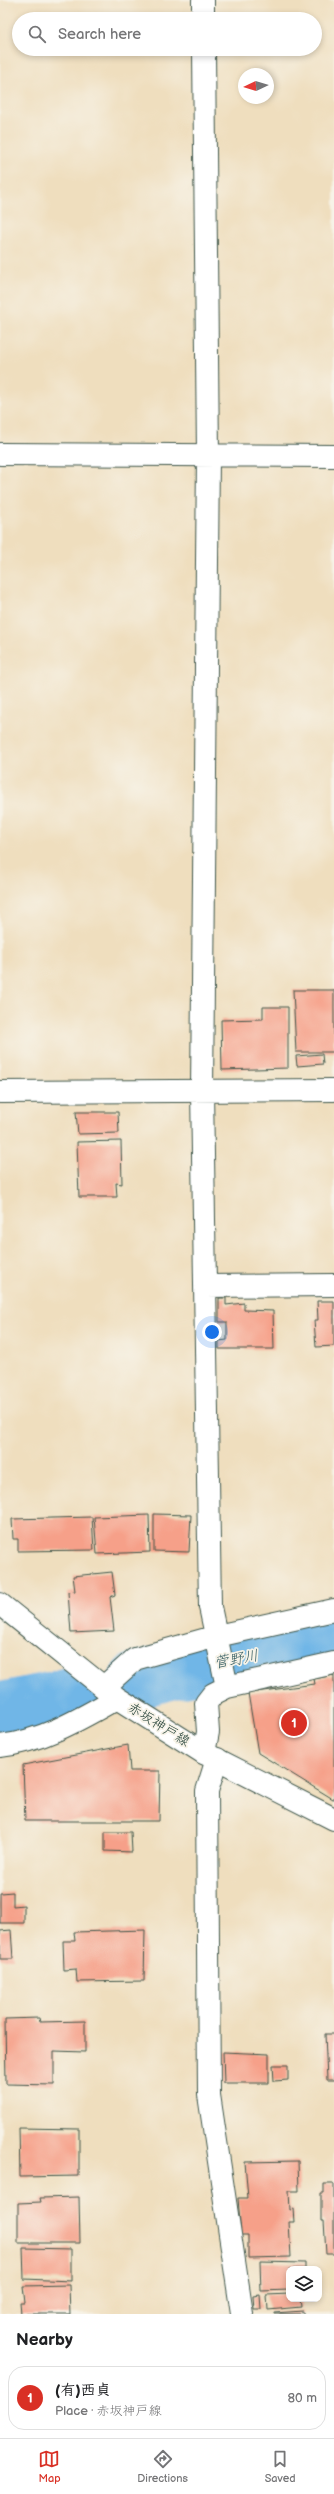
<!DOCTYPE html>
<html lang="en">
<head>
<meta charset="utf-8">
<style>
  body { margin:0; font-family:"Balsamiq Sans","Klee One",sans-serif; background:#f2f2f2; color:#202124 }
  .controls { position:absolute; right:12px; bottom:12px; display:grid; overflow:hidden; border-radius:8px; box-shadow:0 2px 6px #0003 }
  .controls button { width:36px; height:36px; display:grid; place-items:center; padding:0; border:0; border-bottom:1px solid #e0e0e0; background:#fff; color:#202124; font:20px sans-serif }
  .compass { position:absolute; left:238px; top:68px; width:36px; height:36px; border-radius:50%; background:#fff; box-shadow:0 2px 6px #0003; rotate:266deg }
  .you { position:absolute; left:212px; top:1332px; width:14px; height:14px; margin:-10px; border:3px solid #fff; border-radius:50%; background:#1a73e8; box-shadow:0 0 0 6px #1a73e833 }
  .badge { display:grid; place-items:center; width:26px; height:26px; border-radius:50%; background:#d93025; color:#fff; font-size:13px; font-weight:700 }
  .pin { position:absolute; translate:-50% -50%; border:2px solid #fff; box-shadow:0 1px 4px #0006 }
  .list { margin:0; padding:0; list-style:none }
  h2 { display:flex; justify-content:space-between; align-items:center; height:52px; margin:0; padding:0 16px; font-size:17px }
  h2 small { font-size:13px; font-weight:400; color:#757577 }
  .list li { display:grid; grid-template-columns:26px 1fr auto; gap:12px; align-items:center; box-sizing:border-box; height:64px; margin:0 8px 8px; padding:0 8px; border:1px solid #e0e0e0; border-radius:16px }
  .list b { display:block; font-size:15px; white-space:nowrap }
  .list p { margin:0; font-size:13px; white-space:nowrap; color:#757577 }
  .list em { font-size:13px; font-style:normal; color:#757577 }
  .icon { flex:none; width:22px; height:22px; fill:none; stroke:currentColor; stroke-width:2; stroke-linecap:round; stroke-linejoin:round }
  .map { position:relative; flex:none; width:334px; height:2314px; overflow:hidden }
  .search { position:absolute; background:#fff; box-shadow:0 2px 6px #0003; left:12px; right:12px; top:12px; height:44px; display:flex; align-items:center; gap:10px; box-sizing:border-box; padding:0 14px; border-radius:22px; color:#757577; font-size:15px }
  .sheet { height:124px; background:#fff }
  nav { display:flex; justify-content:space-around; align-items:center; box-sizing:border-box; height:56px; border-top:1px solid #e0e0e0; background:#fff; font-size:11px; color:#757577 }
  nav a { display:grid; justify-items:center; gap:2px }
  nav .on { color:#d93025 }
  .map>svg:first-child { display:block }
</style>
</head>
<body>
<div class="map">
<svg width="334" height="2314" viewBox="0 0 334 2314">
  <rect width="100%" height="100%" fill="#f7f3e8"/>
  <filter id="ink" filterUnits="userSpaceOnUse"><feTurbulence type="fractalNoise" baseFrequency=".025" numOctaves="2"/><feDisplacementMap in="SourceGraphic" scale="8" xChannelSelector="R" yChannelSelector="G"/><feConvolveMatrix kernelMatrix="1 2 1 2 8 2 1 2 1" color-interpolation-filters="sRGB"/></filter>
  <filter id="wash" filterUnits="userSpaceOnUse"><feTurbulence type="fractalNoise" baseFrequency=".012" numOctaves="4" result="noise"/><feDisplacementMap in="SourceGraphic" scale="16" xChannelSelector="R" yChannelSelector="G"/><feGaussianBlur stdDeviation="0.9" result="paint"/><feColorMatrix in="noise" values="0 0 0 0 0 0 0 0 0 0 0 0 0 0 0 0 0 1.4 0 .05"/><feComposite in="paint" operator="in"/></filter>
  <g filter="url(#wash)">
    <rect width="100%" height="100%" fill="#efdebe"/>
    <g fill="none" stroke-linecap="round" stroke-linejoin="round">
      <path stroke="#70b6e7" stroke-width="57" d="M137,1680L180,1669L265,1654L334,1635
        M0,1711L72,1696"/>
    </g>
    <g id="blocks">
      <path fill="#f6a089" d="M293,990H334V1052H296Z
        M263,1007H288V1068L222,1070L221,1020L263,1019Z
        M322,1054L323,1064L297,1066L296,1056Z
        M76,1112H118L119,1133L78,1134Z
        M121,1141L122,1184L116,1183L117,1197H79L77,1142Z
        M219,1298H226V1305L244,1303V1310L273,1311L274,1349H219V1341L227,1340V1322H219Z
        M317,1301H334V1346L316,1347L314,1320H318Z
        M154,1514L191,1515L189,1552L154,1551Z
        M149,1515L150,1552L97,1554L94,1517Z
        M92,1517L94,1550L18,1551V1539H13L12,1519Z
        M112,1572L115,1595L110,1597L114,1631L71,1633L68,1592L75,1591L73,1576Z
        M334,1675V1799H333L258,1753L248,1693L315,1684L314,1679Z
        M128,1745L130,1771H160L159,1821H25L23,1765Z
        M105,1832H131L132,1852L105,1851Z
        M13,1892V1906L24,1905V1923H0V1893Z
        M11,1930L13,1959H0V1931Z
        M145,1930L144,1981L77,1982L76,1969L64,1970L63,1941H75L74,1932Z
        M39,2018L40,2022L85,2021V2052L54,2051V2085L6,2084L5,2019Z
        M325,2034H334V2080H327Z
        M223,2052L269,2054V2083H224Z
        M273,2065H288V2080L274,2081Z
        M19,2128L79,2129V2176L20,2177Z
        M298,2161L299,2191H289L290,2210L293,2209L294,2222H289L291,2257L248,2258V2235H241L238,2198H248L245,2162Z
        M324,2184H334V2254H326L324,2221H321V2193H324Z
        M79,2197L80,2243H18V2203L41,2202L40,2198Z
        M23,2248L71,2249V2281L24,2279Z
        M260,2262L305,2263V2269H289V2290L261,2291Z
        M69,2285L70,2314H21L20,2303H25L23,2286Z
        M289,2294V2299H300L301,2307L268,2310L267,2295Z
        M260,2295L261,2309H254L253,2296Z
        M303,2311V2314H274V2313Z"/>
    </g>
  </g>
  <g filter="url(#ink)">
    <use href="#blocks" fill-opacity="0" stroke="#3e5549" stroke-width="1"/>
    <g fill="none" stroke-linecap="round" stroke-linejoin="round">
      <defs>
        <path id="street" d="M203,0V19
          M204,49L208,456L202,1090L210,1607L227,1687
          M0,454L334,456
          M0,1092L334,1090
          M205,1286L334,1285
          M104,1687L135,1659L217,1636L334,1610
          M204,1753L208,1732L206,1703L213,1694L227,1687L334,1663
          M217,1759L207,1791L209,2095L242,2314"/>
        <path id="secondary" d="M0,1604L117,1698L204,1753L334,1819
          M0,1746C43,1741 80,1719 117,1698"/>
      </defs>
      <use href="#street" stroke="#3e5549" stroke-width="24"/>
      <use href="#secondary" stroke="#3e5549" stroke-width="24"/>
      <use href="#street" stroke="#fff" stroke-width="22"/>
      <use href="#secondary" stroke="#fff" stroke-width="22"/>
    </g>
  </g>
  <g text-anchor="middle" stroke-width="3.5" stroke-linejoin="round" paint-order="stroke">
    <g font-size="14" fill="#1f3d34" stroke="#f7f3e8">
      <text transform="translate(159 1724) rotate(32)" y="5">赤坂神戸線</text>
    </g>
    <g font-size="15" font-style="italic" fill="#335b61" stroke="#f7f3e8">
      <text transform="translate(236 1659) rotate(-10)" y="5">菅野川</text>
    </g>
  </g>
</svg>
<div class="controls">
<button><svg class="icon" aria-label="layers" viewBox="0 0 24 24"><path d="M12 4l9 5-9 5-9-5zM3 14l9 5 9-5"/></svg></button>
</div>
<svg class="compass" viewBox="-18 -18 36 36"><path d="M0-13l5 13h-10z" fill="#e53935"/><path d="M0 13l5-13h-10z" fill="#757577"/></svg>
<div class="you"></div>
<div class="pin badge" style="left:294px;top:1723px">1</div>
<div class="search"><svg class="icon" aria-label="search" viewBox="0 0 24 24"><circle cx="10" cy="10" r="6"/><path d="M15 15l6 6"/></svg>Search here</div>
</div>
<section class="sheet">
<h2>Nearby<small></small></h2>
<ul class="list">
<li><span class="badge">1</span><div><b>(有)西貞</b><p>Place · 赤坂神戸線</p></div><em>80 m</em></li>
</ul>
</section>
<nav>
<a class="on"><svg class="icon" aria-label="map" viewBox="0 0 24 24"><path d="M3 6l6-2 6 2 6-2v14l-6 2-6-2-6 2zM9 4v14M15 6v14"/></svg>Map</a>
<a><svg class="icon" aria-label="directions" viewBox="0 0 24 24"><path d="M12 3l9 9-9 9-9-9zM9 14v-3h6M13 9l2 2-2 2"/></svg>Directions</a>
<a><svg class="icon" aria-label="saved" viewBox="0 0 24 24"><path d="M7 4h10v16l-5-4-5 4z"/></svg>Saved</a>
</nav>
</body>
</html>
